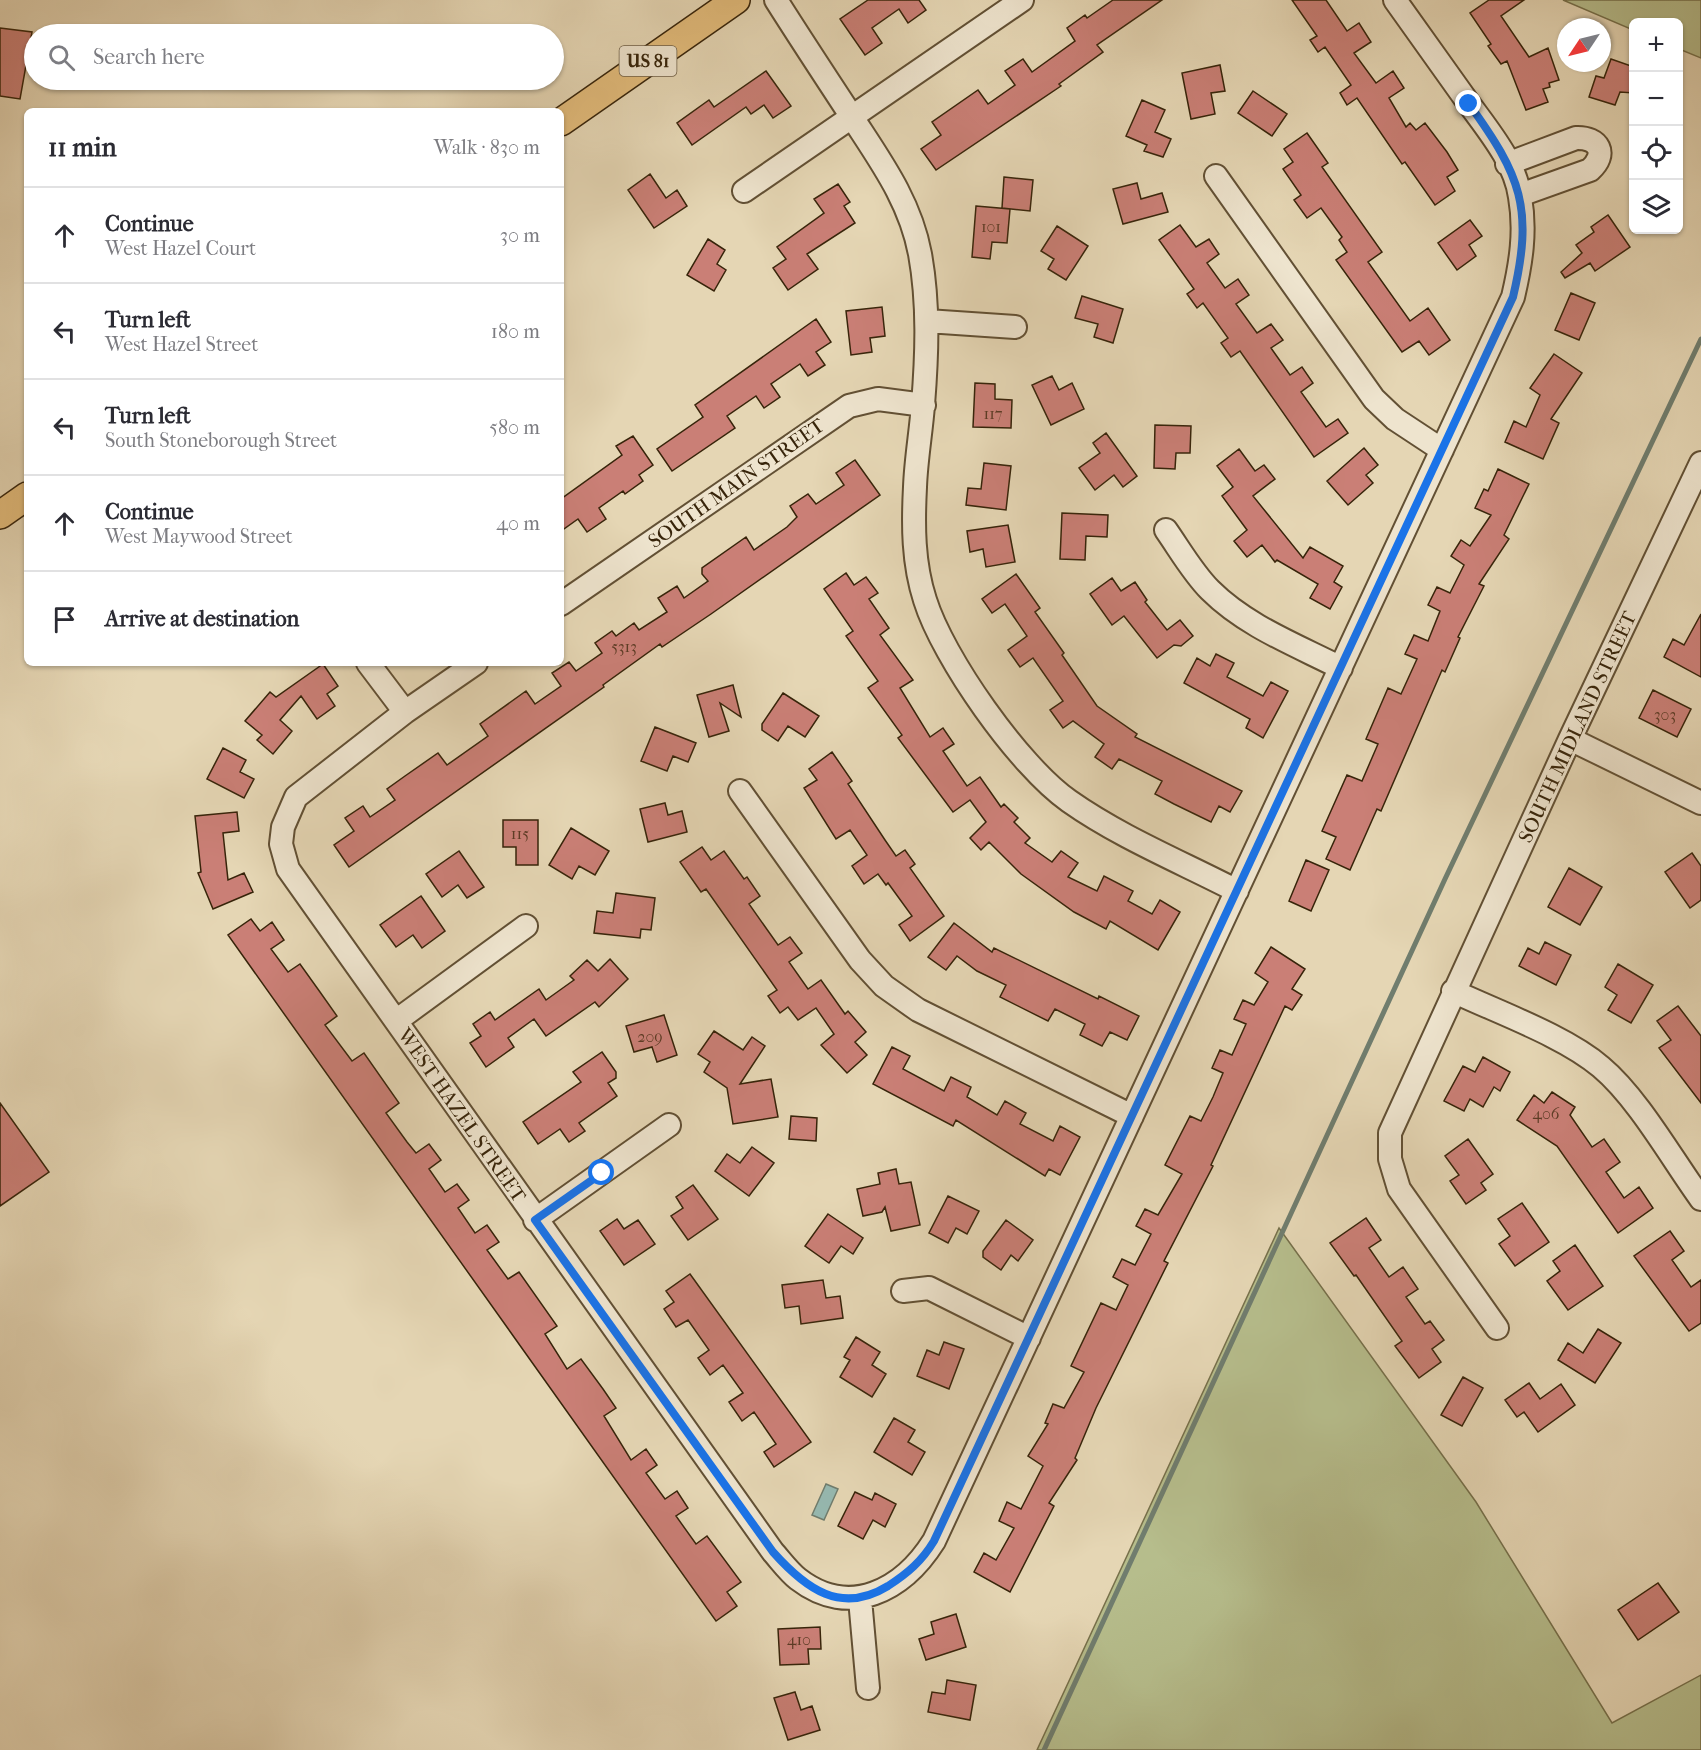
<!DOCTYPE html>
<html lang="en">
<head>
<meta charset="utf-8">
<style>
  body { margin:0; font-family:"IM FELL French Canon",serif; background:#f7f7f7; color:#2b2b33 }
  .controls { position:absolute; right:18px; top:18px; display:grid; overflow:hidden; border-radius:9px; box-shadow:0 2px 4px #0004 }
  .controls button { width:54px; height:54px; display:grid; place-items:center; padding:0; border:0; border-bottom:2px solid #e1e1e2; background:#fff; color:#2b2b33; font:30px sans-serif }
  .compass { position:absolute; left:1557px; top:18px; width:54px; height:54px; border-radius:50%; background:#fff; box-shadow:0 2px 4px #0004; rotate:235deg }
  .stop { position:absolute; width:18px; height:18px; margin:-14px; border:4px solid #1a73e8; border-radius:50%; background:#fff }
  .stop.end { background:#1a73e8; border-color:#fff; box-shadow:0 2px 6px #0008 }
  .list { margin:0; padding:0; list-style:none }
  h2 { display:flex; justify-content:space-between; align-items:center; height:78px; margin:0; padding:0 24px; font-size:26px }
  h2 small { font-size:20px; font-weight:400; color:#7c7c81 }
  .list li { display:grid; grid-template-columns:39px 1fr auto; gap:18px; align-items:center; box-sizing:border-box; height:96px; padding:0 24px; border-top:2px solid #e1e1e2 }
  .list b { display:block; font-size:22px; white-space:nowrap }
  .list p { margin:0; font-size:20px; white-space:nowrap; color:#7c7c81 }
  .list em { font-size:20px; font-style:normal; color:#7c7c81 }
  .icon { flex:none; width:33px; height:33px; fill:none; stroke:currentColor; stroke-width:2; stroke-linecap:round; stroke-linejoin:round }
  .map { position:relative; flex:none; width:1701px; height:1750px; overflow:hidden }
  .search { position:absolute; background:#fff; box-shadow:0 2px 4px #0004; left:24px; top:24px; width:540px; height:66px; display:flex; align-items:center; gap:15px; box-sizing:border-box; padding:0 21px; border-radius:33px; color:#7c7c81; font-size:22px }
  .panel { position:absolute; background:#fff; box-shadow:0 2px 4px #0004; left:24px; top:108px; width:540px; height:558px; border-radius:9px }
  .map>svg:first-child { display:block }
</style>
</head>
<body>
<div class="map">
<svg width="1701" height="1750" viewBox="0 0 1701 1750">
  <rect width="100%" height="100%" fill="#e5d6b4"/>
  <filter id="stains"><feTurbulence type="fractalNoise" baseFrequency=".00333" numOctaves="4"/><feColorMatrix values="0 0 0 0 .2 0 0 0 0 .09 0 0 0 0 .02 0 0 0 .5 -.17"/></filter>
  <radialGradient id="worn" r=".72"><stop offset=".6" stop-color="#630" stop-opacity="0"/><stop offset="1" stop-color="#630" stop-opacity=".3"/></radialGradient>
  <path fill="#b6bd8c" stroke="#76704b" stroke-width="1.5" d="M1563,0H1701V58L1679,49L1678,22H1634L1633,30Z
    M1279,1228L1476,1502L1612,1723L1701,1675V1750H1037Z"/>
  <path fill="#96b9b1" stroke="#707d6e" stroke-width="1.5" d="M826,1484L838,1489L824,1520L812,1515Z"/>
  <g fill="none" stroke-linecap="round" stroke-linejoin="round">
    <path stroke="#707d6e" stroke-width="5" d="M1044,1750L1445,879L1701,339"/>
  </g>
  <path fill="#ca7f76" stroke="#37240a" stroke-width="1.5" d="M868,0H919L926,10L908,23L899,9L872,28L882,43L865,55L840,19Z
    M1113,0H1162L1097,45L1103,52L1059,84L1061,86L936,170L921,149L941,135L932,122L978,90L988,104L1015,85L1005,71L1023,59L1032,72L1075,41L1067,28L1085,15L1087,18Z
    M1292,0H1326L1347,31L1359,23L1371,42L1354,53L1376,83L1393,71L1404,88L1389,98L1406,127L1410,123L1416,130L1425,123L1447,152L1458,170L1447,177L1455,191L1435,205L1405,162L1402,164L1357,98L1347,105L1340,93L1351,85L1325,47L1318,52L1310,40L1317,36Z
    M1489,0H1524L1501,16L1529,57L1548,48L1559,80L1549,83L1550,87L1543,89L1548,102L1526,110L1507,61L1501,64L1488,46L1491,44L1470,13Z
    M0,28L32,32L20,99L0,96Z
    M1611,59L1634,67V93L1620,92L1615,105L1589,97L1596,76L1604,78Z
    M1220,65L1225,91L1211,93L1215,114L1191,119L1182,73Z
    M766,71L791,106L773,118L764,105L751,114L746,107L692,145L677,123L709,100L714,107Z
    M1253,91L1287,114L1272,136L1238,113Z
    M1142,100L1165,110L1155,132L1171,139L1163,157L1144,151L1147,145L1126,136Z
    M1307,133L1328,163L1322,167L1382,252L1368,262L1410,321L1428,308L1450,340L1429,355L1419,341L1402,352L1336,260L1347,252L1339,240L1342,237L1321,208L1307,218L1294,200L1301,195L1283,169L1293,162L1284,149Z
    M650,174L666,198L677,190L687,206L654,228L628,190Z
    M1004,177L1033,180L1030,211L1002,208Z
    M1137,183L1141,199L1162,193L1168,212L1123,224L1113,189Z
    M838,184L850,202L844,206L855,223L807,254L818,269L788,290L773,268L786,259L777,247L824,213L814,199Z
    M976,206L1010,209L1007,243L992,242L990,259L972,257Z
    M1608,215L1630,247L1595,271L1590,263L1565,278L1561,272L1582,253L1576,245L1594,232L1591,227Z
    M1470,220L1482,236L1469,245L1476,256L1457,270L1438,243Z
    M1180,225L1196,247L1209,239L1219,254L1207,263L1225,288L1238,279L1249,295L1236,304L1257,333L1271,324L1283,340L1271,348L1290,375L1302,367L1313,383L1301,392L1326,427L1338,419L1348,433L1314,457L1240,351L1231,357L1221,343L1228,338L1203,303L1197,308L1187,294L1194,289L1159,240Z
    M1057,226L1088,246L1066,280L1048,269L1054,259L1041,251Z
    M708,239L725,250L717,264L726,270L714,291L687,275Z
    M1571,293L1595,303L1579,340L1555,330Z
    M1082,296L1123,309L1113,343L1094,337L1098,324L1075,318Z
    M882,307L885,336L870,338L872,352L851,355L846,311Z
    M816,319L831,342L816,352L825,365L808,376L800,364L771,384L780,397L764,408L756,396L727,416L735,428L672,471L657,449L703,417L695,405Z
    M1554,354L1582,373L1551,419L1559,423L1543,459L1505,442L1514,421L1526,427L1540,395L1530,388Z
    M1052,376L1059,390L1072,383L1084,409L1051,425L1032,385Z
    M975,383L995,384V399L1012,400L1011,428L973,427Z
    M1155,425L1191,426L1190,453H1176L1175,469L1154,468Z
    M1106,433L1137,476L1123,487L1114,475L1095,490L1079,468L1100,453L1093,443Z
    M633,436L653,465L639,475L643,481L625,494L623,491L599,508L606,519L587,532L578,519L561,531V499L622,455L616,446Z
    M1364,448L1378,465L1366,475L1373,483L1348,505L1327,481Z
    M1239,449L1255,471L1264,465L1275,479L1253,496L1303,558L1310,547L1343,566L1334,582L1342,587L1330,609L1310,598L1318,584L1277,560L1275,562L1262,545L1247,557L1234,541L1247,530L1222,496L1233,487L1217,466Z
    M855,460L880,495L711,614L662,647L660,644L603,685L604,687L349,867L334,845L354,831L345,818L363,806L370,817L395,800L387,789L405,776L438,753L447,765L488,736L480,724L526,691L535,704L561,686L552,673L569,662L576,671L602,653L595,643L612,631L616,636L634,623L639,630L667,612L658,598L677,586L684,598L708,581L702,574V568L746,537L754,550L787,527L797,517L790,506L808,494L816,504L844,485L836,473Z
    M984,463L1011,466L1006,510L966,505L968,488L981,489Z
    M1498,469L1529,484L1504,535L1509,539L1479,584L1484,586L1458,637L1460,638L1445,672L1442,670L1381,811L1377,809L1350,870L1326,859L1336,837L1322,831L1347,775L1362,781L1378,744L1366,739L1388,688L1401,694L1417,659L1405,654L1414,635L1428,641L1440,611L1428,605L1437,587L1450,593L1464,565L1451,556L1461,540L1470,546L1491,515L1475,508L1484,489L1488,491Z
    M1062,513L1108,515L1107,537L1086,536L1085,560L1060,559Z
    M1008,525L1015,562L986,567L983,549L970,552L967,531Z
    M846,573L854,585L866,577L878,593L869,599L889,628L880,635L913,680L900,688L930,737L943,728L954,744L943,751L967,786L980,777L1001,807L1004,804L1018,818L1014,822L1030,838L1025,843L1052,862L1061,851L1078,863L1068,877L1097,891L1104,876L1133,891L1128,901L1152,914L1160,900L1180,912L1158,950L1110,921L1106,929L1074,912L1021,874L989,842L981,850L970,838L986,822L970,800L953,812L898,738L902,735L868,688L878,681L846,636L853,631L824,589Z
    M1016,574L1040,608L1035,612L1064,653L1062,655L1097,706L1137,734L1135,737L1242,791L1230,812L1219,806L1211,822L1174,804L1155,794L1162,781L1119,759L1112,769L1095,757L1104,744L1073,721L1063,728L1050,710L1063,701L1033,658L1020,667L1008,650L1027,636L1005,604L992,613L982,599Z
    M1112,578L1121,591L1135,582L1147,600L1145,602L1167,630L1180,620L1193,636L1181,646L1174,645L1157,658L1124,616L1112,625L1090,594Z
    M1701,614V677L1664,657L1673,639L1684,645Z
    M1216,654L1234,663L1227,677L1263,696L1271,682L1288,691L1263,738L1246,728L1250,719L1184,683L1197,658L1210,666Z
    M323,664L338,686L327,694L335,706L317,719L301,696L280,720L292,731L273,754L257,740L262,735L245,721L270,692L276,697Z
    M733,685L741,717L720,703L729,731L709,737L697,695Z
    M1653,690L1691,709L1677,737L1639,718Z
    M783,693L819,716L805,737L788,726L778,741L762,730V724Z
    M655,727L696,743L688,762L673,756L667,771L641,761Z
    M223,748L246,760L240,772L254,779L244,798L207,779Z
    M832,752L852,781L848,784L885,840L896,856L905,850L915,864L910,868L944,916L910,941L899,925L912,916L888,883L886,885L878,874L864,884L852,866L867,855L850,830L836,839L804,788L817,780L809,769Z
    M665,803L668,815L682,811L687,832L648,842L640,809Z
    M237,812L239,831L223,833L228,880L244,873L253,892L213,909L198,873L201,872L195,816Z
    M503,820H538V865H516V847H503Z
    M571,828L609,851L595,875L579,866L572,879L549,865Z
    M702,847L711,860L724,851L744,879L747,877L760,896L749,904L778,945L790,937L802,953L789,962L808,989L821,980L845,1014L848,1011L866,1032L855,1042L867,1055L847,1073L821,1045L834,1034L816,1008L798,1020L788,1007L780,1013L768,996L777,990L706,889L701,892L680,862Z
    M459,851L484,887L467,898L458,885L442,897L426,874Z
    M1692,853L1701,866V900L1690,908L1665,872Z
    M1306,860L1329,870L1311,911L1289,901Z
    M1569,868L1602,887L1580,925L1548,907Z
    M616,893L655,898L651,930L641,929L640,938L594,933L597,911L613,913Z
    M421,896L445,931L422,948L413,935L396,947L380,925Z
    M251,919L260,931L272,922L284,940L271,949L288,972L300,964L320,992L337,1016L325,1025L352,1061L364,1053L399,1103L386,1113L407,1142L416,1153L429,1144L441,1160L429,1169L445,1192L457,1184L469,1200L458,1208L475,1233L487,1225L499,1242L487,1250L508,1279L519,1272L557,1326L545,1334L567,1369L581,1359L603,1389L616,1408L604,1416L631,1460L646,1449L657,1465L646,1473L665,1499L677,1491L688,1508L676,1516L696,1544L707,1536L741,1582L727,1592L737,1606L716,1621L228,935Z
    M954,923L992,952L994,948L1098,999L1099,996L1139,1016L1127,1040L1110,1032L1102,1046L1080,1035L1085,1024L1055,1009L1048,1021L1000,997L1006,985L977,971L957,956L946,970L928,957Z
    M1545,942L1571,955L1556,985L1519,966L1528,948L1539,954Z
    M1271,947L1305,969L1292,989L1302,995L1292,1010L1285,1006L1211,1165L1213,1166L1164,1261L1168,1263L1096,1408L1075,1458L1077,1460L1049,1503L1054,1506L1010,1592L974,1572L984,1553L996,1560L1014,1528L999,1521L1007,1502L1021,1509L1043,1466L1028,1456L1048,1424L1045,1423L1053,1404L1064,1408L1084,1372L1071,1366L1101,1303L1116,1310L1128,1285L1113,1277L1122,1259L1135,1265L1151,1234L1136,1226L1145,1209L1158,1215L1182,1174L1165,1165L1190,1116L1201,1121L1213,1097L1223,1073L1212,1068L1220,1050L1232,1055L1246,1024L1234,1019L1243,1000L1254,1005L1268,982L1255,973Z
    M610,959L628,979L599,1007L595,1002L546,1036L534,1019L508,1038L514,1047L486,1067L470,1043L481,1036L473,1024L490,1012L495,1020L539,989L546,1000L574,980L570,976L587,960L598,971Z
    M1618,964L1653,985L1631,1023L1608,1010L1617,995L1605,987Z
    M1678,1006L1701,1036V1103L1659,1048L1671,1040L1657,1021Z
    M664,1015L677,1055L657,1062L652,1047L634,1052L626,1026Z
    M714,1031L743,1050L752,1037L765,1046L740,1084L771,1079L778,1117L733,1124L727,1088L704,1072L710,1062L698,1054Z
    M892,1047L910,1056L903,1069L944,1091L951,1077L971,1087L967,1097L997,1115L1005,1101L1026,1113L1020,1124L1053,1141L1060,1126L1080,1137L1060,1175L1049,1169L1045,1176L956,1120L953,1126L873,1084Z
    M602,1052L616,1072V1078L608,1083L617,1096L579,1123L585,1131L569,1142L560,1129L538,1144L523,1122L581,1082L573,1072Z
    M1483,1057L1510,1072L1500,1091L1494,1087L1483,1107L1470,1099L1464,1111L1444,1101L1463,1066L1475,1072Z
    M1552,1092L1575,1107L1570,1115L1592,1147L1604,1139L1620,1162L1606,1172L1624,1198L1639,1187L1653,1208L1618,1233L1557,1146L1517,1120L1534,1095L1544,1103Z
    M0,1103L49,1172L0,1206Z
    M791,1116L817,1118L816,1141L789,1139Z
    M1468,1139L1493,1174L1481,1183L1486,1190L1466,1204L1450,1181L1459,1175L1445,1156Z
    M752,1147L774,1163L749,1196L715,1171L727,1154L740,1163Z
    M896,1169L899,1184L911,1182L920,1225L891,1231L885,1207L882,1212L863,1216L857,1189L880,1184L878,1173Z
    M693,1185L718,1219L688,1240L671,1216L683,1208L676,1197Z
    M948,1196L979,1211L967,1234L956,1228L948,1243L929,1233Z
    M1522,1203L1549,1242L1515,1266L1499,1244L1510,1236L1498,1219Z
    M828,1214L863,1238L853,1254L841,1246L829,1263L805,1246Z
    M1366,1218L1381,1240L1369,1248L1389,1277L1403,1267L1418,1289L1406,1297L1425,1324L1430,1321L1444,1340L1432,1349L1441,1362L1419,1378L1395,1346L1402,1341L1356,1275L1354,1276L1330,1243Z
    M617,1219L624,1229L638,1220L655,1244L624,1265L600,1231Z
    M1006,1220L1033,1240L1018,1261L1011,1255L1001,1270L983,1257V1251Z
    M1670,1231L1684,1251L1672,1260L1691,1287L1701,1280V1323L1689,1331L1634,1256Z
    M1575,1245L1603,1286L1568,1310L1547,1281L1560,1271L1553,1261Z
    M690,1274L811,1442L774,1467L764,1452L776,1444L754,1412L742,1421L729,1402L743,1393L723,1365L710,1375L698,1358L709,1350L688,1320L676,1327L664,1309L674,1302L666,1291Z
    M823,1280L826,1298L840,1296L843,1318L801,1324L799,1306L785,1308L782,1285Z
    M1598,1329L1621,1343L1595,1383L1558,1360L1568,1343L1583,1353Z
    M856,1337L880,1352L872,1365L886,1374L872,1397L840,1377L850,1360L844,1357Z
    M944,1342L964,1349L949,1389L917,1376L927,1350L939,1355Z
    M1463,1377L1483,1388L1462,1426L1441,1415Z
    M1529,1383L1540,1399L1561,1384L1575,1405L1538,1432L1524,1412L1517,1417L1505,1400Z
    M894,1418L915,1430L908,1442L925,1452L912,1475L874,1452Z
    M855,1492L872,1500L875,1493L896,1504L885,1527L873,1520L863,1539L838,1526Z
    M1658,1583L1679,1612L1638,1640L1618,1610Z
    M956,1614L966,1647L926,1660L919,1639L934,1634L931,1622Z
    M820,1627L821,1649H808L809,1664L780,1665L778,1629Z
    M947,1680L976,1685L970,1720L928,1712L932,1692L945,1694Z
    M795,1692L801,1710L812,1706L820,1730L788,1740L774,1698Z"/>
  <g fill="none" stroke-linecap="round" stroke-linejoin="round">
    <defs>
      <path id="minor" d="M776,0C800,38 825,76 850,114C879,159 910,200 920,254C929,304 927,355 923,405C921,432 916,459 915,487C913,525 913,563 925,600C943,658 1019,766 1069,801C1120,837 1181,862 1237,891
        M1507,164L1576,138C1599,137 1608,154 1590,170L1520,195
        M1216,176L1374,399L1395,419L1442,450
        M744,191L1022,0
        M927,321L1015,327
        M1166,530C1180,550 1193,573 1210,590C1246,626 1296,645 1341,668
        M561,604L849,406L878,399L924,405
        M368,663L405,712
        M476,663L405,712L296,797L283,827L281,844L288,869L773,1552C781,1561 789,1572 798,1579C850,1619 903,1590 934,1541L1513,297C1521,263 1526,231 1520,197C1515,161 1487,129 1467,101C1443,67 1419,34 1395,0
        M1570,739L1701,803
        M740,791L860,960L884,986L918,1010L1132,1116
        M1453,991C1497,1012 1565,1036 1601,1067C1638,1098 1672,1159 1701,1199
        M396,1021L526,926
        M535,1220L669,1125
        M903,1291L929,1288L1029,1338
        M1497,1328L1399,1189L1390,1159V1133L1570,739L1701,463
        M860,1599L868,1688"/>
      <path id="major" d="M561,122L736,0
        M0,515L27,496"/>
    </defs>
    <use href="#minor" stroke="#625034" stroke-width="26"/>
    <use href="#major" stroke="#37240a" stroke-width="30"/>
    <use href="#minor" stroke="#eee4ce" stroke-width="22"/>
    <use href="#major" stroke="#e2bb7a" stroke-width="27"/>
  </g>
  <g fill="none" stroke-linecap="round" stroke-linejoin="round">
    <path stroke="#1a73e8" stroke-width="8" d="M602,1173L535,1220L773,1552C806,1589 841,1615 888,1586C908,1573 922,1561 934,1541L1513,297C1534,208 1521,176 1469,104"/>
  </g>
  <g text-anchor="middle" stroke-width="5" stroke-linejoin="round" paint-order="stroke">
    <g font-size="16" fill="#5c3b25">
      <text x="991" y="232">101</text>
      <text x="993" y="419">117</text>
      <text x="624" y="652">5313</text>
      <text x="1665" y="720">303</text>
      <text x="520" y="839">115</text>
      <text x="650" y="1042">209</text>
      <text x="1546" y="1119">406</text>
      <text x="799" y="1645">410</text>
    </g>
    <rect fill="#eee4ce" stroke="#6e5e45" stroke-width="1.5" x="619.5" y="46" width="57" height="30" rx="4.5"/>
    <g font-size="18" font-weight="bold" fill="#37240a">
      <text x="648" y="67">US 81</text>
    </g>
    <g font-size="20" fill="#37240a" stroke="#eee4ce">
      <text transform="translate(736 483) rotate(-35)" y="7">SOUTH MAIN STREET</text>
      <text transform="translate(1577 727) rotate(-65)" y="7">SOUTH MIDLAND STREET</text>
      <text transform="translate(462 1115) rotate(55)" y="7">WEST HAZEL STREET</text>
    </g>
  </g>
  <rect width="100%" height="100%" filter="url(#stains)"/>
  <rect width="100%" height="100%" fill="url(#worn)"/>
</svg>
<div class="controls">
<button>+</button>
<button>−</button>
<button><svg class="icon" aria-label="locate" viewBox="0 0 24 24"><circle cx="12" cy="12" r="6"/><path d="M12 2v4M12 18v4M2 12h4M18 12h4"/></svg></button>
<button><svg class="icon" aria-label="layers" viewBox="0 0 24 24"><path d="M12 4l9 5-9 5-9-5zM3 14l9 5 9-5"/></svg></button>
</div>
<svg class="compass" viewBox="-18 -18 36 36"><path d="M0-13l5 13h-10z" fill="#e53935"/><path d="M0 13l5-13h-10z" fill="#7c7c81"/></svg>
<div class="stop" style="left:602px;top:1173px"></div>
<div class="stop end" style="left:1469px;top:104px"></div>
<div class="search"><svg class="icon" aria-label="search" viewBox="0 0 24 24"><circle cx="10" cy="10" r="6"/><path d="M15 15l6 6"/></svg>Search here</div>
<section class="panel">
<h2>11 min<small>Walk · 830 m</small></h2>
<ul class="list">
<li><svg class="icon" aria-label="ahead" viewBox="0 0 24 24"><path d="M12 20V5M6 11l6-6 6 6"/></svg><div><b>Continue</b><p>West Hazel Court</p></div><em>30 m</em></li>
<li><svg class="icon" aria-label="left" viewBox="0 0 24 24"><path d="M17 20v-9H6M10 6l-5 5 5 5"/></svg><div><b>Turn left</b><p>West Hazel Street</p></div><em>180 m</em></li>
<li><svg class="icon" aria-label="left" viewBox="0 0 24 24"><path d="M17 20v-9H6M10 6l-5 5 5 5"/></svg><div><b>Turn left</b><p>South Stoneborough Street</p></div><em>580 m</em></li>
<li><svg class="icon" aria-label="ahead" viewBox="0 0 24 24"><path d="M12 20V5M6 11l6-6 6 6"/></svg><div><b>Continue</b><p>West Maywood Street</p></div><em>40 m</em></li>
<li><svg class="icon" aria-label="arrive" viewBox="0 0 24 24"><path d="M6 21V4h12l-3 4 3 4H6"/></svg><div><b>Arrive at destination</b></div></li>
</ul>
</section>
</div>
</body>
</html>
